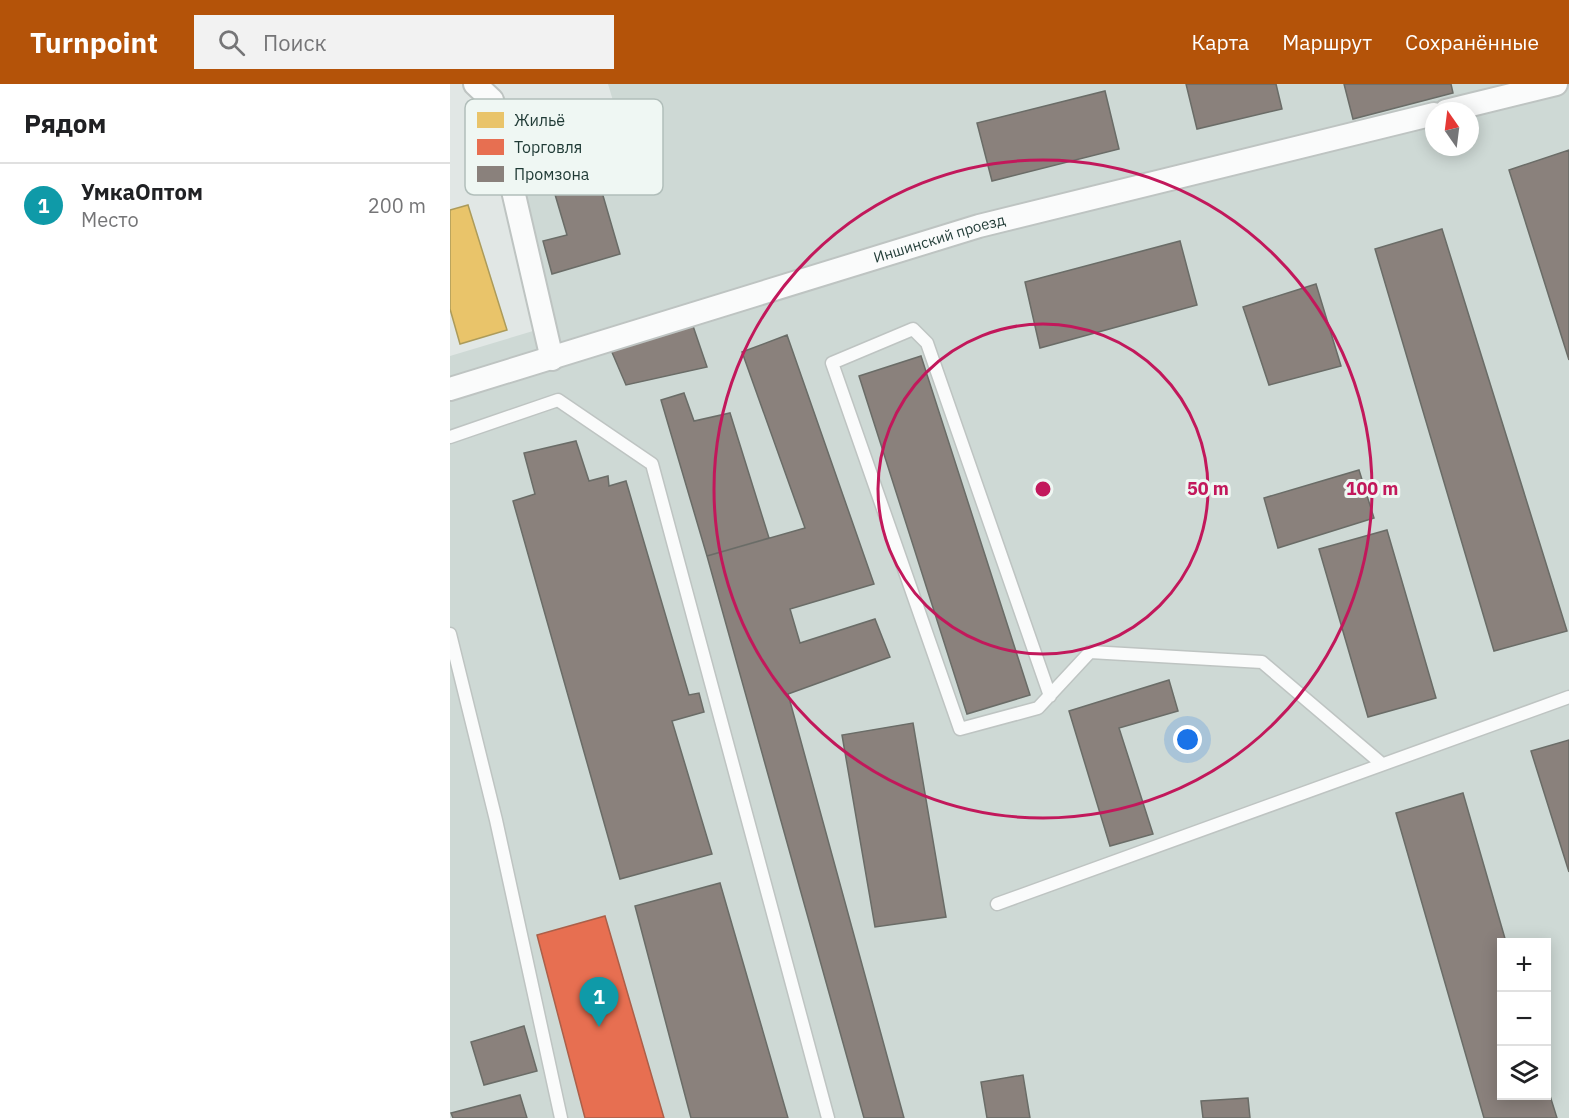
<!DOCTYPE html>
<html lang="ru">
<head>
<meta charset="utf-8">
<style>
  body { margin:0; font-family:"IBM Plex Sans",sans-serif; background:#f2f2f2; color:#202124 }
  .controls { position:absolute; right:18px; bottom:18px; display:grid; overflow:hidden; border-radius:0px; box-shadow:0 3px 15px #0003 }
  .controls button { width:54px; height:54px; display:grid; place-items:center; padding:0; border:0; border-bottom:2px solid #e0e0e0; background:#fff; color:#202124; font:30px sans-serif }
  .compass { position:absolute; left:975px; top:18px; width:54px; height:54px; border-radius:50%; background:#fff; box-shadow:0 3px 15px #0003; rotate:346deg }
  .you { position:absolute; left:738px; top:656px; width:21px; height:21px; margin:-15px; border:4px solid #fff; border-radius:50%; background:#1a73e8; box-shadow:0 0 0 9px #1a73e833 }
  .badge { display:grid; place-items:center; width:39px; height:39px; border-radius:50%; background:#b45309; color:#fff; font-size:20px; font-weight:700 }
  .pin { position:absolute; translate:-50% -50px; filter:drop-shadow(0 2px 3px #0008) }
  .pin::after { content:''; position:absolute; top:32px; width:21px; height:18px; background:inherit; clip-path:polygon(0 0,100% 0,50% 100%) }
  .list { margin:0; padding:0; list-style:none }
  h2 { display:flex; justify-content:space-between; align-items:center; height:78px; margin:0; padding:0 24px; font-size:26px }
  h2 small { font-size:20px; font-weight:400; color:#757577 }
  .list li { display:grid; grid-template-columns:39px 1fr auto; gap:18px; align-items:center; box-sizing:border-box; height:84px; padding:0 24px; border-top:2px solid #e0e0e0 }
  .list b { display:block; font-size:22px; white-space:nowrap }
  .list p { margin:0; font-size:20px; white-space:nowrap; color:#757577 }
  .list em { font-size:20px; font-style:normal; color:#757577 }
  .icon { flex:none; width:33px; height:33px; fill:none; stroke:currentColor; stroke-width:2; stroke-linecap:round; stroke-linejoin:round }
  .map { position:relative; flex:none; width:1119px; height:1034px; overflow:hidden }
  header { display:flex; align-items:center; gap:36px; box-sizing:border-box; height:84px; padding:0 30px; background:#b45309; color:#fff }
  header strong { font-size:28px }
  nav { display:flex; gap:33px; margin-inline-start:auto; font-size:21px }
  .search { width:420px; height:54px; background:#f2f2f2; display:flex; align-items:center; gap:15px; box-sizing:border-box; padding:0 21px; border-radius:0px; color:#757577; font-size:22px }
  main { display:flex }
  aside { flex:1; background:#fff }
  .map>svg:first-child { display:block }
</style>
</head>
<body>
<header>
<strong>Turnpoint</strong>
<div class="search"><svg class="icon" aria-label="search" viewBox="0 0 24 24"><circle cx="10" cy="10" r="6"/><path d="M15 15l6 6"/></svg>Поиск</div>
<nav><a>Карта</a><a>Маршрут</a><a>Сохранённые</a></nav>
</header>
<main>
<aside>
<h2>Рядом<small></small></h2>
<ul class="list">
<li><span class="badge" style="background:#0f9aa8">1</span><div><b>УмкаОптом</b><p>Место</p></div><em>200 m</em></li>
</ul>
</aside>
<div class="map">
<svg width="1119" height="1034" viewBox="0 0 1119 1034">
  <rect width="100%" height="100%" fill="#e1e7e5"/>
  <path fill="#ced9d5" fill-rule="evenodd" d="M158,0H1119V1034H0V272L93,244L54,52L164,20ZM984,27H1020V63H984ZM1052,858H1096V1012H1052Z"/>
  <path fill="#e9c46a" stroke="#ac9b5a" stroke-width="1.5" d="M18,121L57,246L10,260L0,225V126Z"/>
  <path fill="#e76f51" stroke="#ab5f49" stroke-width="1.5" d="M155,832L214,1034H135L87,851Z"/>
  <path fill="#8a817c" stroke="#6a6c67" stroke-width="1.5" d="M736,0H826L832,25L747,45Z
    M894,0H1001L1003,9L903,35Z
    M655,7L669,65L542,97L527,39Z
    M1119,66V276L1059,86Z
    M140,67L170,170L102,190L93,157L117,151L96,80Z
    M992,145L1117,547L1044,567L925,165Z
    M730,157L747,221L590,264L575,198Z
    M866,200L891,282L819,301L793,223Z
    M243,242L257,283L176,301L161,266Z
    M337,251L424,500L340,525L350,559L425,535L440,573L338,610L454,1034H414L257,472L355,444L292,268Z
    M471,272L580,611L517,630L409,292Z
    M234,309L244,337L280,329L319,454L257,472L211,316Z
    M126,357L139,397L158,392L159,402L176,397L239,611L249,609L254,628L222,637L262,770L170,795L63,417L85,410L74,369Z
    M909,386L924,434L828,464L814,414Z
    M937,446L986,614L918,633L869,465Z
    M719,596L728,627L669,644L703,750L660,762L619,627Z
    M463,639L496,833L425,843L392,651Z
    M1119,656V788L1081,667Z
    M1013,709L1056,858H1052V1012H1096V999L1107,1034H1034L946,729Z
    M270,799L338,1034H241L185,822Z
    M74,942L87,987L34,1001L21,958Z
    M573,991L580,1034H537L531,998Z
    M70,1011L77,1034H3L1,1029Z
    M798,1014L800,1034H753L751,1017Z"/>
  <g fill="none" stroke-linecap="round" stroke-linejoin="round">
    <defs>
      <path id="service" d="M0,353L108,316L202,380L378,1034
        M0,550L46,736L111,1034
        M600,612L477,259L463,245L382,279L510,645L588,624L640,568L812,578L932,680
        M547,820L1119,613"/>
      <g id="minor">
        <path d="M25,0L42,16L102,275"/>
        <path d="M996,27L1106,0"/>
        <path id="s1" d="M0,305L529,142L984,30"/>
      </g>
    </defs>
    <use href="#service" stroke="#bec4c2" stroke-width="15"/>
    <use href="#minor" stroke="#bec4c2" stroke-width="26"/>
    <use href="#service" stroke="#fafbfb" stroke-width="12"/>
    <use href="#minor" stroke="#fafbfb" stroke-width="22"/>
  </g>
  <g fill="none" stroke="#c2185b" stroke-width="3">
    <circle cx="593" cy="405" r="165"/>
    <circle cx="593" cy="405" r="329"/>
  </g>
  <g text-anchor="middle" stroke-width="6" stroke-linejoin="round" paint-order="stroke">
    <g font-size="15" fill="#1f3a35" stroke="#eff7f3">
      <text dy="5" stroke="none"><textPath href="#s1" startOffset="512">Иншинский проезд</textPath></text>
    </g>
  </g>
  <rect x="15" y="15" width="198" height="96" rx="9" fill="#eff7f3" stroke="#b1beba" stroke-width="1.5"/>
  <rect x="27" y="28" width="27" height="16" fill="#e9c46a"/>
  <rect x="27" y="55" width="27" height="16" fill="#e76f51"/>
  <rect x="27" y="82" width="27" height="16" fill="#8a817c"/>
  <g font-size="16" fill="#1f3a35">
    <text x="64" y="42">Жильё</text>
    <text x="64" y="69">Торговля</text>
    <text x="64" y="96">Промзона</text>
  </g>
  <circle cx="593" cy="405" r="9" fill="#c2185b" stroke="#eff7f3" stroke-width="3"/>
  <g font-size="18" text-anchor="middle" font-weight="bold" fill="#c2185b" stroke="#eff7f3" stroke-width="6" stroke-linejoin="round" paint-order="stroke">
    <text x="758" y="411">50 m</text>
    <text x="922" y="411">100 m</text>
  </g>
</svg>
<div class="controls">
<button>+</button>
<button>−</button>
<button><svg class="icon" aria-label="layers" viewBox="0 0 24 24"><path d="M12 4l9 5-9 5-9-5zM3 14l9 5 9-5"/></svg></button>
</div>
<svg class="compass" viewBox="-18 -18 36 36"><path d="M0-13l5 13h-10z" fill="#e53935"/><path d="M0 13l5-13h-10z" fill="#757577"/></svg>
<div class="you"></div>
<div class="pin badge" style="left:149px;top:943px;background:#0f9aa8">1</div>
</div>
</main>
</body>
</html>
